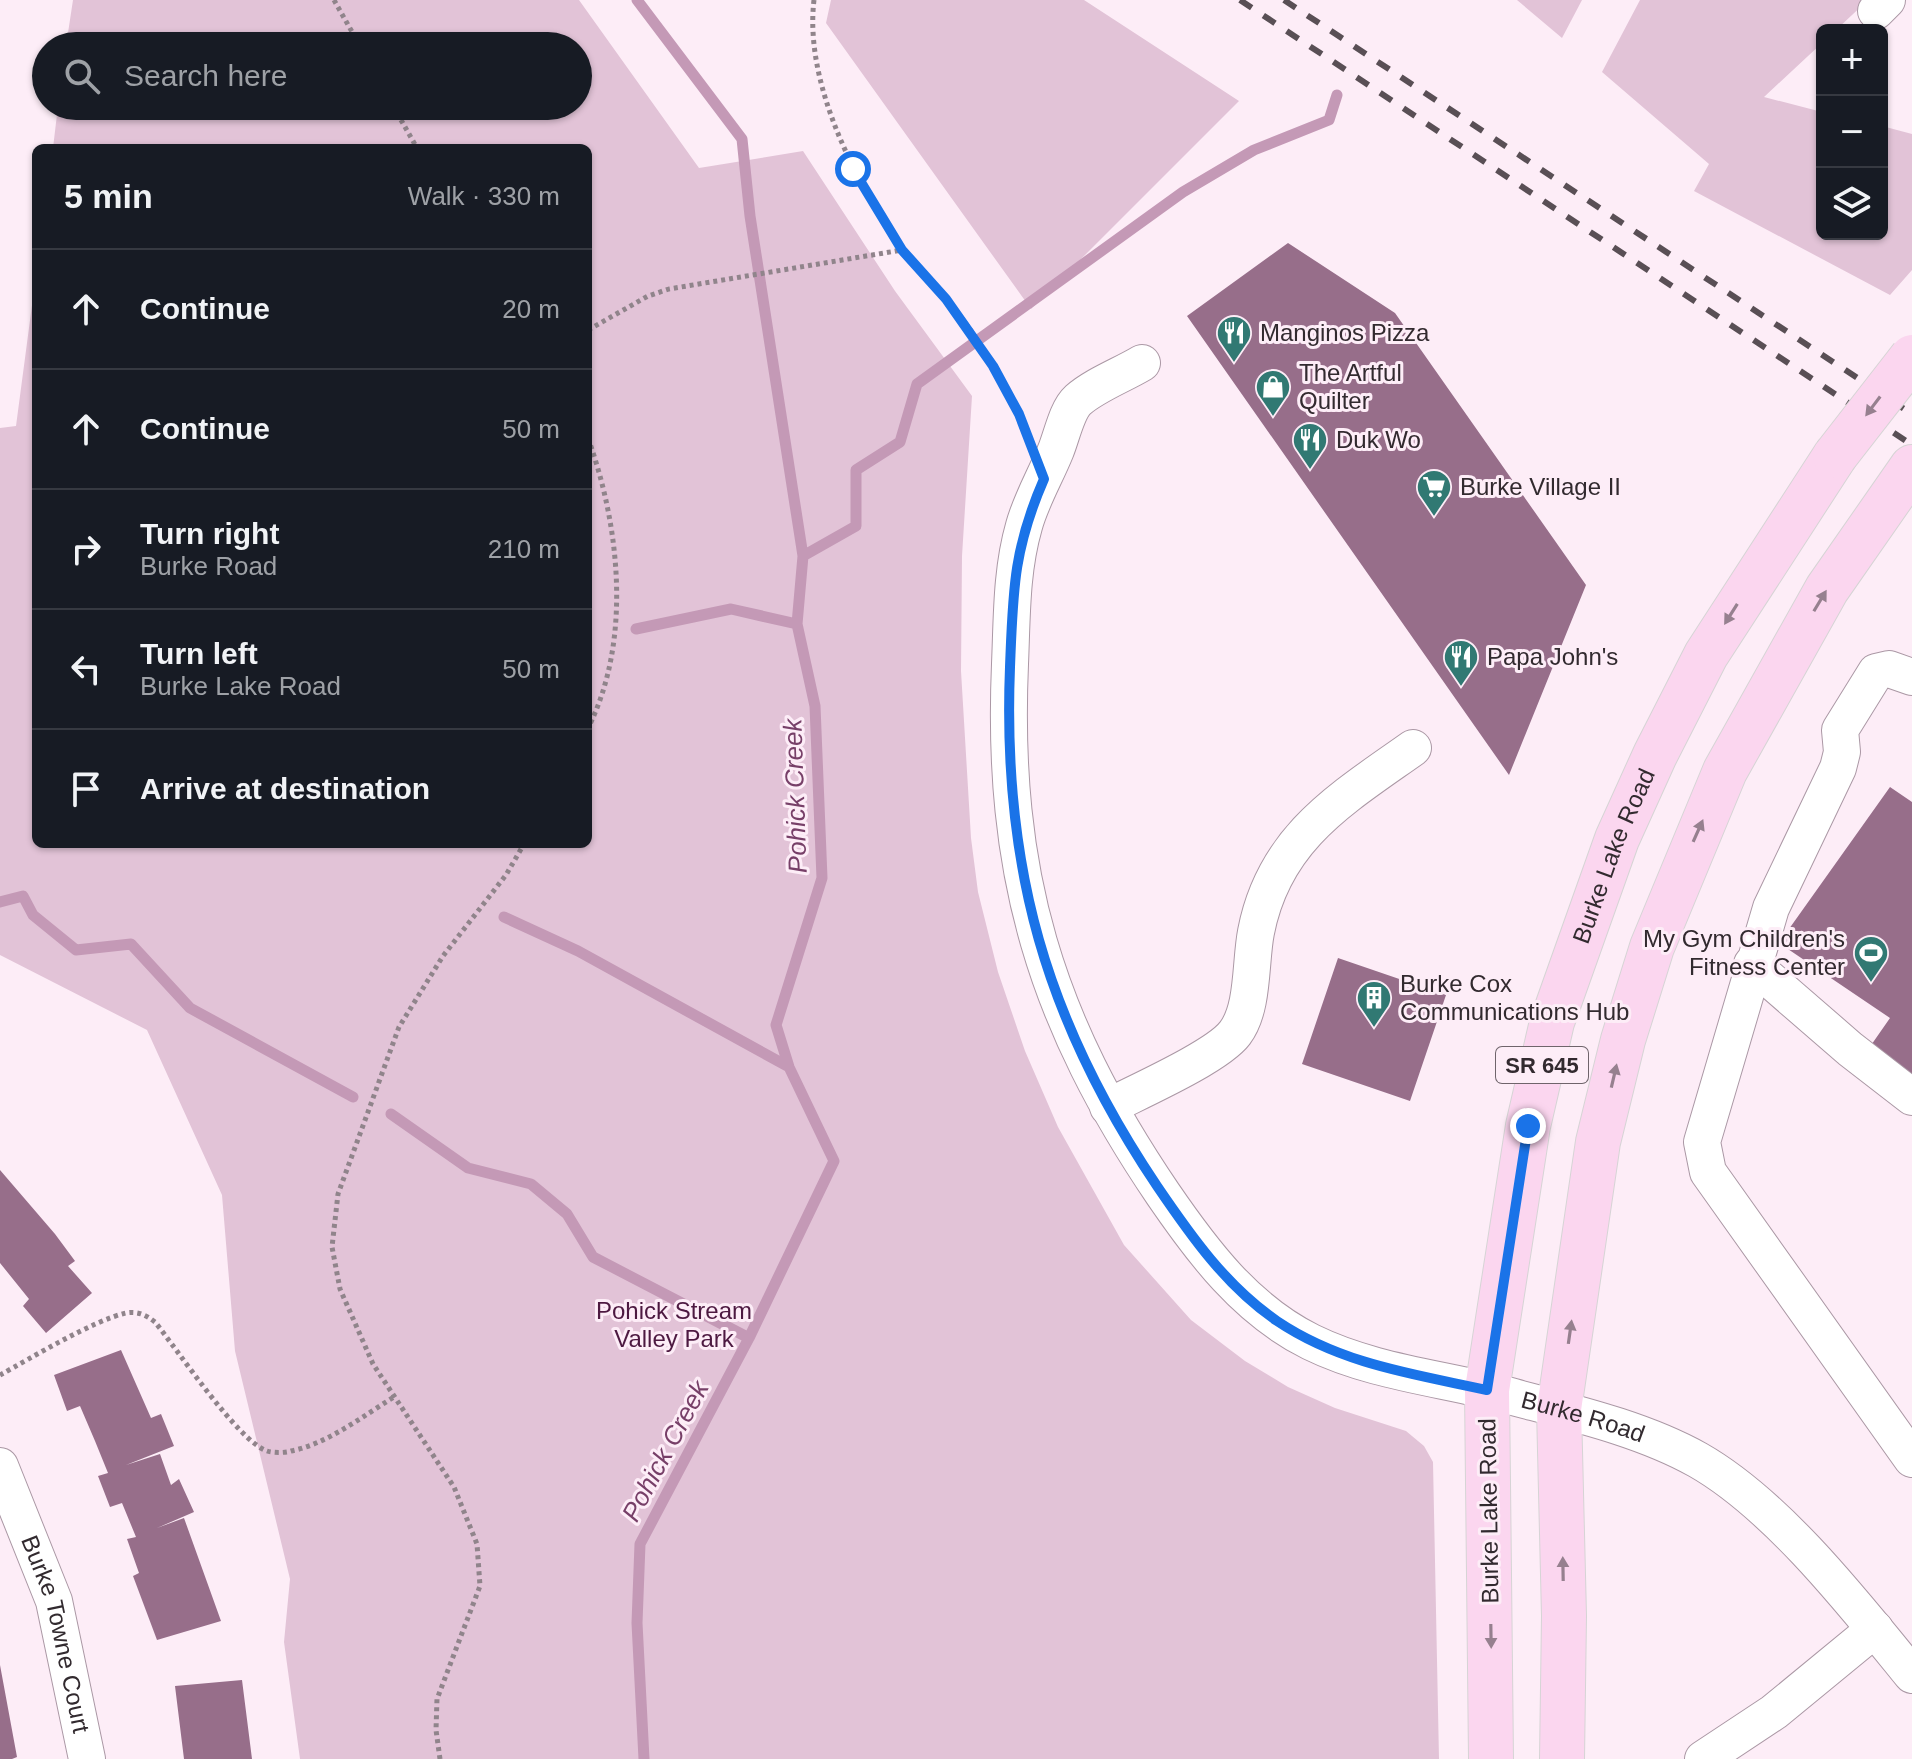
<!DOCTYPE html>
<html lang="en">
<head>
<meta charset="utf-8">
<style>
  body { margin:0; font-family:Arial,sans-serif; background:#20242c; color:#f1f3f6 }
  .controls { position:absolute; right:24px; top:24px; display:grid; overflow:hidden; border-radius:12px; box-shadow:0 2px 6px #0004 }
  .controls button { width:72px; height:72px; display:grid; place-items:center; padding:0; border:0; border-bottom:2px solid #363941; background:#171b24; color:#f1f3f6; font:40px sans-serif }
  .stop { position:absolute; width:24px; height:24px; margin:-18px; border:6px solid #1a73e8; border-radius:50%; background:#fff }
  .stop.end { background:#1a73e8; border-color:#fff; box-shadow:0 2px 8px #0008 }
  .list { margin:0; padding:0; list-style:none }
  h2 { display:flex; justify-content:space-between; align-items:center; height:104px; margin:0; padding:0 32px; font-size:34px }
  h2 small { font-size:26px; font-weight:400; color:#9ea1a6 }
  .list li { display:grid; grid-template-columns:52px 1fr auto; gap:24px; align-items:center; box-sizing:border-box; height:120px; padding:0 32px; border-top:2px solid #363941 }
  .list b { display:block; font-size:30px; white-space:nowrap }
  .list p { margin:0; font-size:26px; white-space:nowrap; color:#9ea1a6 }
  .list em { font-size:26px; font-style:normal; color:#9ea1a6 }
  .icon { flex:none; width:44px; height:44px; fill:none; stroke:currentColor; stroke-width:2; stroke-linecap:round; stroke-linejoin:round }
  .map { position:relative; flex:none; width:1912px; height:1759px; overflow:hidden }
  .search { position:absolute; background:#171b24; box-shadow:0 2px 6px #0004; left:32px; top:32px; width:560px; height:88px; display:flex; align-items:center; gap:20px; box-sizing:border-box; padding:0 28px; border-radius:44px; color:#9ea1a6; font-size:30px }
  .panel { position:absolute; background:#171b24; box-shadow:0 2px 6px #0004; left:32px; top:144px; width:560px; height:704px; border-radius:12px }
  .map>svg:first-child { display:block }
</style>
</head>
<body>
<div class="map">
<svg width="1912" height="1759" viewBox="0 0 1912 1759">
  <rect width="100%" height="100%" fill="#fdedf7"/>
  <path fill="#e2c3d7" d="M73,0H579L699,168L803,151L895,291L972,396L962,556L961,671L971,838L978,892L998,972L1025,1051L1058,1127L1124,1245L1191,1320L1245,1361L1288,1387L1335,1408L1406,1431L1424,1446L1433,1462L1439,1759H300L284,1642L290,1579L235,1351L222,1195L147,1030L0,955V428L16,426L36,275V844H588V148H53L58,106H578V46H66Z
    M831,0H1084L1239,101L1031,309L826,23Z
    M1517,0H1582L1562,38Z
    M1640,0H1868L1836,30H1822V43L1764,97L1822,112V234H1882V126L1912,134V270L1890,295L1694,191L1709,164L1602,72Z"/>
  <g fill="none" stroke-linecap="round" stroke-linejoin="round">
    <path stroke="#c499b6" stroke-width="11" d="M637,0L742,139L750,216L803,556L797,624L815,706L822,878L776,1025L789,1067L834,1161L749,1338L640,1544L637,1623L644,1759
      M803,556L856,526V470L900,442L917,384L1183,192L1254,150L1329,120L1337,95
      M636,629L731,609L797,624
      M0,902L23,896L33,915L76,950L131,944L190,1008L353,1097
      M504,917L578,951L789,1067
      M391,1114L468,1168L531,1184L567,1214L593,1257L749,1338"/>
  </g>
  <path fill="#976e8a" d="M1288,243L1395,313L1586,585L1509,775L1187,316Z
    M1890,787L1912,802V1081L1867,1051L1890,1018L1779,943Z
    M1338,958L1446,995L1410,1101L1302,1064Z
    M0,1170L55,1234L75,1261L68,1266L92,1293L46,1333L23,1306L29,1299L0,1263Z
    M121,1350L151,1418L161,1414L174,1446L126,1465L160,1454L171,1485L179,1479L194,1512L157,1528L184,1518L221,1621L157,1640L133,1576L139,1573L127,1539L136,1537L122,1503L110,1507L98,1476L108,1473L95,1441L80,1406L67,1411L54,1375Z
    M0,1665L17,1757L12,1759H0Z
    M242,1680L252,1759H184L175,1686Z"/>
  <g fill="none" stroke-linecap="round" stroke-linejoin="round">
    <defs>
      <g id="minor">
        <path d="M1876,11L1887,0"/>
        <path id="s1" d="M1142,363C1122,375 1095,385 1078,400C1067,410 1062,435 1056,450C1046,475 1031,500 1024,526C1011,571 1012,618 1010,664C1001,873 1045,1020 1163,1194C1202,1251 1246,1310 1311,1342C1372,1372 1441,1378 1506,1395C1569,1412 1641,1428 1698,1460C1777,1505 1855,1605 1912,1675"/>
        <path d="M1912,677L1889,669L1876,672L1840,730L1842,752L1838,768L1771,908L1702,1142L1708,1172L1912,1459"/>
        <path d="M1752,964L1850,1049L1912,1097"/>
        <path d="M1108,1107C1137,1092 1217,1057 1235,1033C1254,1008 1250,962 1256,932C1274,838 1341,799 1413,748"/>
        <path id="s2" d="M0,1466L54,1601L87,1759"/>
        <path d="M1703,1759L1774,1712L1875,1629"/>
      </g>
      <g id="major">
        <path id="s3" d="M1491,1759L1487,1390L1528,1126L1552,1022L1617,839L1655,755L1706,655L1835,456"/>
        <path d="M1562,1759L1564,1616L1559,1409L1598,1142L1623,1040L1652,947L1725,771L1827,589L1912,467"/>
      </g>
    </defs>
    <use href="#minor" stroke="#ab98a5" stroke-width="38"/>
    <use href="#major" stroke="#d6d4d5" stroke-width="46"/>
    <path stroke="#90848b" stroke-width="5" stroke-dasharray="4 4" stroke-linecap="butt" d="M334,0L360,46
      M814,0C804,84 856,182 902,250
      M393,106L417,148
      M588,330L648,296L669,289L902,250C953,299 999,364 1025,430
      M588,438C620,527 632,641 588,728
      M0,1375C31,1358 94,1320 126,1313C138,1311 146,1315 155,1322C177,1349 238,1441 267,1451C273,1453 285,1453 291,1451C327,1444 363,1416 394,1397
      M440,1759L436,1730L437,1699L480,1586L477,1544L454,1487L373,1364L340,1289L332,1247L338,1194L399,1027L443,956L506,875L524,844"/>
    <use href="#minor" stroke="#fff" stroke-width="36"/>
    <use href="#major" stroke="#fbd6ef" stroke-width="44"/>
    <path stroke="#594f55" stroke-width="6" stroke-dasharray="14 14" stroke-linecap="butt" d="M1240,0L1912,445
      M1284,0L1912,414"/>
    <defs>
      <path id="major-bridge" d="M1835,456L1912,357"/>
    </defs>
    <use href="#major-bridge" stroke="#d6d4d5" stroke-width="46" stroke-linecap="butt"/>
    <use href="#major-bridge" stroke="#fbd6ef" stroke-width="44"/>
  </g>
  <defs><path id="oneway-solid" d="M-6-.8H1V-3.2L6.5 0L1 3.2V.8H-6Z" transform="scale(2)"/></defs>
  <g fill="#96808f">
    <use href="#oneway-solid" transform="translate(1873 406) rotate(127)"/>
    <use href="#oneway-solid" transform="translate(1820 601) rotate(-59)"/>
    <use href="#oneway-solid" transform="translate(1731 614) rotate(122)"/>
    <use href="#oneway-solid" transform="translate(1698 831) rotate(-66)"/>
    <use href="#oneway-solid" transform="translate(1614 1076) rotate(-77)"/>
    <use href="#oneway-solid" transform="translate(1570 1332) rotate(-82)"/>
    <use href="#oneway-solid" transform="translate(1563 1569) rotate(-91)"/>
    <use href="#oneway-solid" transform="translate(1491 1636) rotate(89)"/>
  </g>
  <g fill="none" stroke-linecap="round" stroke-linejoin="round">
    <path stroke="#1a73e8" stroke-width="10" d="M853,169L902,250L946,299L993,366L1019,414L1044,479C1013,550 1013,592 1010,667C1002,867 1046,1021 1157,1186C1191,1236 1226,1286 1277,1321C1341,1364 1413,1374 1487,1390L1528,1126"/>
  </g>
  <defs>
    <symbol id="restaurant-pin" viewBox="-11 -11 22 30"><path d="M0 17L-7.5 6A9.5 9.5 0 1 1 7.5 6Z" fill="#317973" stroke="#fdedf7"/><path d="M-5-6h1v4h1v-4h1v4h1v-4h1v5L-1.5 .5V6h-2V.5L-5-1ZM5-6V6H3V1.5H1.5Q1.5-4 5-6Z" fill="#fff"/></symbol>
    <symbol id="shop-pin" viewBox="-11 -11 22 30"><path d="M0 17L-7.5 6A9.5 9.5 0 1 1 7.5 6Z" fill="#317973" stroke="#fdedf7"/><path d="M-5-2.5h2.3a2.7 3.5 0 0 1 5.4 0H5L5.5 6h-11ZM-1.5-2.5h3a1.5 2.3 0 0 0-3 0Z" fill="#fff"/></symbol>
    <symbol id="supermarket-pin" viewBox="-11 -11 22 30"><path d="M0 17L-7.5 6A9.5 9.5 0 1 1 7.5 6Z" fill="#317973" stroke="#fdedf7"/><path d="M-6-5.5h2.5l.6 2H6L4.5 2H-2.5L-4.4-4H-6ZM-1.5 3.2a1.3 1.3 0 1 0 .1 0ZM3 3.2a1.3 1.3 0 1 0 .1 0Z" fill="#fff"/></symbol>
    <symbol id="stadium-pin" viewBox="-11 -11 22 30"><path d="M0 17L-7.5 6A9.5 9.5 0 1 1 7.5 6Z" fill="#317973" stroke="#fdedf7"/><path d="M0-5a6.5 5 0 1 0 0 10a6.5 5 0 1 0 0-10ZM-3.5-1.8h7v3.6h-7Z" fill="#fff"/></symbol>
    <symbol id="building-pin" viewBox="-11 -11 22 30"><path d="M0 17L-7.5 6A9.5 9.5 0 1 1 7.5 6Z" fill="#317973" stroke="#fdedf7"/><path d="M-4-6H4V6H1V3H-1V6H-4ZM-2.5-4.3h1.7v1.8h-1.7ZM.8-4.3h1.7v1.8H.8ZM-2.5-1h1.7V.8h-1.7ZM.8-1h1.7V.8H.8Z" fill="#fff"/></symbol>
  </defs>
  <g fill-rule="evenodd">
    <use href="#restaurant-pin" x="1214" y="313" width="40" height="54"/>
    <use href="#shop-pin" x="1253" y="367" width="40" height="54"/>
    <use href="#restaurant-pin" x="1290" y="420" width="40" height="54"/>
    <use href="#supermarket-pin" x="1414" y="467" width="40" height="54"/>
    <use href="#restaurant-pin" x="1441" y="637" width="40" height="54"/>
    <use href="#stadium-pin" x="1851" y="933" width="40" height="54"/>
    <use href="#building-pin" x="1354" y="978" width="40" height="54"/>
  </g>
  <g text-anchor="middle" stroke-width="6" stroke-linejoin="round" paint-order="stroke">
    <rect fill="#fdedf7" stroke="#6f646b" stroke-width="2" x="1496" y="1047" width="92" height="36" rx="6"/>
    <g font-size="22" font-weight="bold" fill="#322a2f">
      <text x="1542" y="1073">SR 645</text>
    </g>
    <g font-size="24" fill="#322a2f" stroke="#fdedf7" text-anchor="start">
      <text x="1260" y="341">Manginos Pizza</text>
      <text x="1299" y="381">The Artful<tspan x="1299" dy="28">Quilter</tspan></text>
      <text x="1336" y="448">Duk Wo</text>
      <text x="1460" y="495">Burke Village II</text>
      <text x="1487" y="665">Papa John's</text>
      <text x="1845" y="947" text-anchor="end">My Gym Children's<tspan x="1845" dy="28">Fitness Center</tspan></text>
      <text x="1400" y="992">Burke Cox<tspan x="1400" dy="28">Communications Hub</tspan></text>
    </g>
    <g font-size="24" fill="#322a2f" stroke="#fdedf7">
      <text dy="8" stroke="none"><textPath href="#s3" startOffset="920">Burke Lake Road</textPath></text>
      <text dy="8" stroke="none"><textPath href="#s1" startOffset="1408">Burke Road</textPath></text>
      <text transform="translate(1489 1511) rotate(-91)" y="8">Burke Lake Road</text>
      <text dy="8" stroke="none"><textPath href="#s2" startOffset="178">Burke Towne Court</textPath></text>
    </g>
    <g font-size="24" fill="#4d1941" stroke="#fdedf7">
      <text x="674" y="1319">Pohick Stream<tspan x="674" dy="28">Valley Park</tspan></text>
    </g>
    <g font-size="26" font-style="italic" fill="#773f68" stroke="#fdedf7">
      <text transform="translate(795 796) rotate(-92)" y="9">Pohick Creek</text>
      <text transform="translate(665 1451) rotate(-62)" y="9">Pohick Creek</text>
    </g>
  </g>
</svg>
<div class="controls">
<button>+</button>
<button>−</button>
<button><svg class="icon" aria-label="layers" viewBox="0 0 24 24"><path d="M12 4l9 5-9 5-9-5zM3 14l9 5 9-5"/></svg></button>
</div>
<div class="stop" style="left:853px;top:169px"></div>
<div class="stop end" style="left:1528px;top:1126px"></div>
<div class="search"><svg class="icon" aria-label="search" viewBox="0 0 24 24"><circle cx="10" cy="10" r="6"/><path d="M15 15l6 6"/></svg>Search here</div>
<section class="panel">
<h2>5 min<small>Walk · 330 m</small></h2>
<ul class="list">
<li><svg class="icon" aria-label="ahead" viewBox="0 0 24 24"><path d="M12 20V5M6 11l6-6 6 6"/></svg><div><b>Continue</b></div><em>20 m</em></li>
<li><svg class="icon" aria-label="ahead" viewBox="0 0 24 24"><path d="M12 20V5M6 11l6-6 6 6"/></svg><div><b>Continue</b></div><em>50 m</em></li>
<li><svg class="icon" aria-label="right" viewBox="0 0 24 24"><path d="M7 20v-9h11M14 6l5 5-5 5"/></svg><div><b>Turn right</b><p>Burke Road</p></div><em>210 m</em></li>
<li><svg class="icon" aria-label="left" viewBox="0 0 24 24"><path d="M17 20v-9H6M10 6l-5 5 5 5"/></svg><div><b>Turn left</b><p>Burke Lake Road</p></div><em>50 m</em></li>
<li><svg class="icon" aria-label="arrive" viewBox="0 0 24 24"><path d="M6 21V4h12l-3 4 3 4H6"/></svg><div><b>Arrive at destination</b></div></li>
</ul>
</section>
</div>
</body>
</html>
